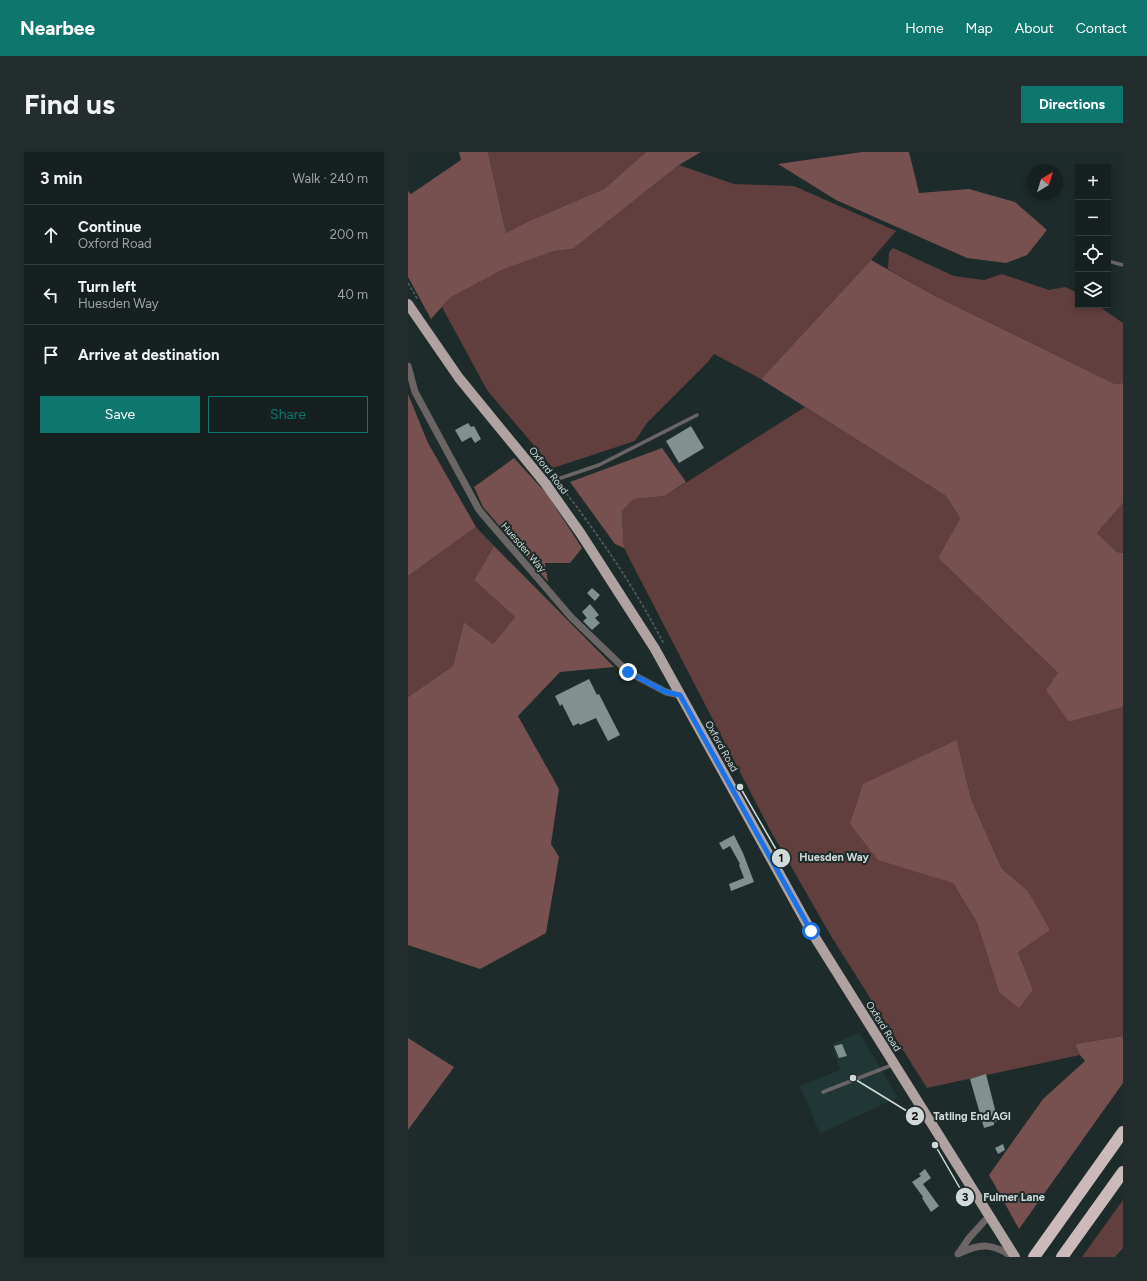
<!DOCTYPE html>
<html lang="en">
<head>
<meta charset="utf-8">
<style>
  body { margin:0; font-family:Figtree,sans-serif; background:#232d2d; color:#f1f3f6 }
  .controls { position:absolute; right:12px; top:12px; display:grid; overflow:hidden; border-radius:0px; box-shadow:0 2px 6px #0003 }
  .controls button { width:36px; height:36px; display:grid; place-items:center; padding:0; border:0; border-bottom:1px solid #353e3e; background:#162020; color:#f1f3f6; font:20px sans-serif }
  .compass { position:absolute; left:619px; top:12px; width:36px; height:36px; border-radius:50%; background:#162020; box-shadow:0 2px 6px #0003; rotate:38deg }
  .stop { position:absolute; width:12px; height:12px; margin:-9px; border:3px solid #1a73e8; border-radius:50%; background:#fff }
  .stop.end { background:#1a73e8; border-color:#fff; box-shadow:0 1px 4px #0008 }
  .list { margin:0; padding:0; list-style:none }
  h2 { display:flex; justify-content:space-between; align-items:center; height:52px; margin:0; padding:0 16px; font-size:17px }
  h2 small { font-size:13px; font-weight:400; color:#9ea3a5 }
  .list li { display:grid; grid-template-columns:26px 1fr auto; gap:12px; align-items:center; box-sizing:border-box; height:60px; padding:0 16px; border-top:1px solid #353e3e }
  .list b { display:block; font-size:15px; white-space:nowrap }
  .list p { margin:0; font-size:13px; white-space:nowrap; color:#9ea3a5 }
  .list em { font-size:13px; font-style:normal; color:#9ea3a5 }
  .actions { display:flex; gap:8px; padding:12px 16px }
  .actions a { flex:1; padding:9px 0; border:1px solid #0f766e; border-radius:0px; text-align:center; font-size:14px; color:#0f766e }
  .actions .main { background:#0f766e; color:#fff }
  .icon { flex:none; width:22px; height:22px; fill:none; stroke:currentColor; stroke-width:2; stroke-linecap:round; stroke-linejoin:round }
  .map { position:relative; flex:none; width:715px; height:1105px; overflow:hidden; border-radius:0px }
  header { display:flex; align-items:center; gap:24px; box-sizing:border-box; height:56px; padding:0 20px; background:#0f766e; color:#fff }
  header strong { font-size:19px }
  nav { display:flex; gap:22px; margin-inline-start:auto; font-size:14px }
  .intro { display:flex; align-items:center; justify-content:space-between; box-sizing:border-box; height:96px; padding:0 24px }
  h1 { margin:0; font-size:28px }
  .button { padding:10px 18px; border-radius:0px; background:#0f766e; color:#fff; font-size:14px; font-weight:700 }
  main { display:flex; gap:24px; padding:0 24px }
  aside { flex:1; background:#162020; border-radius:0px; box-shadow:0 2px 6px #0003 }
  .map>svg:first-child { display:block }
</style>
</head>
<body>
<header>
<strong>Nearbee</strong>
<nav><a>Home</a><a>Map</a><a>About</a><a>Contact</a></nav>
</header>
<div class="intro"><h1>Find us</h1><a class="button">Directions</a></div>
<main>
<aside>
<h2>3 min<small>Walk · 240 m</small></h2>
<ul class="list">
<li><svg class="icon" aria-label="ahead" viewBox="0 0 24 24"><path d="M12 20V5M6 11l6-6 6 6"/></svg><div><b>Continue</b><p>Oxford Road</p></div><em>200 m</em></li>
<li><svg class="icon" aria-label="left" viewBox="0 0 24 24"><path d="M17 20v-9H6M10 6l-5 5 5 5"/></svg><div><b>Turn left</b><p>Huesden Way</p></div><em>40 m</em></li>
<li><svg class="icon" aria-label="arrive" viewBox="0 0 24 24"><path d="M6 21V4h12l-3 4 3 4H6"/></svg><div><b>Arrive at destination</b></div></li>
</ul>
<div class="actions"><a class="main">Save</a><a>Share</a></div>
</aside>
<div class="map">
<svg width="715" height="1105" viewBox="0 0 715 1105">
  <rect width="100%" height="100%" fill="#1d2b2a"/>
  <path fill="#213736" d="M451,881L490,945L412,982L392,934L432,918L424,892Z"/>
  <path fill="#613f3e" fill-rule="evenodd" d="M80,0H238L196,37L121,69L98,81Z
    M271,13L326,32L386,34L488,79L463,108L353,227L306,202L300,210L239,271L227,289L145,316L79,238L34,155L42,146L94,118L146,99L165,97Z
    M485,96L546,124L576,128L594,122L641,138L657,135L670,141V153H689L715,171V231L707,232L529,145L480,117L481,100Z
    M397,255L538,344L552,366L530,406L650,521L661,570L715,555V884L667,892L672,903L519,936L423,784L361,676L216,396L214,359L226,347L257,344ZM549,588L563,647L594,717L619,738L610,800L625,838L591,840L569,771L545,731Z
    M715,351V401L709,400L689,381Z
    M68,375L86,394L66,428L107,465L85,492L56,470L45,514L0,545V424Z
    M715,1048V1096L707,1105H674Z"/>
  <path fill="#765150" d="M51,0H80L98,81L121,69L196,37L238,0H293L271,13L165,97L146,99L94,118L42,146L23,167L0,125V39L3,42L53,8Z
    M454,0H501L511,41L561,37L607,50L639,78L619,103L598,111L559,106L428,48L370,12Z
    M463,108L529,145L707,232L715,231V351L689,381L709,400L715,401V555L661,570L638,538L650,521L530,406L552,366L538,344L353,227Z
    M0,242L20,291L68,375L0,424Z
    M254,296L278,330L257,344L226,347L214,359L216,396L207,392L162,330Z
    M106,306L139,342L174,396L162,411H137L140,430L75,355L66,335Z
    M86,394L206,515L152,520L110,564L151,637L143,692L151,705L138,781L72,817L0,793V545L45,514L56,470L85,492L107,465L66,428Z
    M549,588L563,647L594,717L619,738L642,778L610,800L625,838L611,856L591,840L569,771L545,731L470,708L442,672L455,632Z
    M715,884V931L611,1077L581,1023L635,947L677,909L672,903L667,892Z
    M0,886L46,915L0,978Z"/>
  <path fill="#809190" d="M60,271L63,275L66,274L73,287L67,291L63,285L54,290L47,278Z
    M283,274L296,296L271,311L258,289Z
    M184,436L192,443L187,449L179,441Z
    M182,452L191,463L187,466L192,471L184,478L175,469L179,466L174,460Z
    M181,527L189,543L191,542L212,583L200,589L188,566L172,573L171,571L165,574L154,552L152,554L147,544Z
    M326,683L335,701L346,730L323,739L321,732L336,726L331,713L332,712L322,694L315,698L311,691Z
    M434,892L439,904L431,906L426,894Z
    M578,922L590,969L586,970V973L576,976L562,927Z
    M595,992L597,998L590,1002L587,996Z
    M517,1017L523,1026L515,1032L531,1054L523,1060L514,1046L515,1045L504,1030L513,1024L511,1022Z"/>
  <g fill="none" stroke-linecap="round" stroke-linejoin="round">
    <path stroke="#576362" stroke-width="1.5" stroke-dasharray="3 2" stroke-linecap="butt" d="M0,131L10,148
      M152,334C165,349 177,366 189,383C214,418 236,454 256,492"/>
    <path stroke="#6c6565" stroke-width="3.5" d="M700,109L715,113
      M138,331L191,313L289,263
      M415,940L484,913"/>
    <path stroke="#6c6565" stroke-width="7" d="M0,214L7,240L71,358L163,465L220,520L258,540L272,543
      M551,1101L561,1086L581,1064
      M550,1102C573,1091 584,1091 605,1105"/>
    <path stroke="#b1a2a2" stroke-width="10" d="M0,152L51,226L137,331L173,382L247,497L403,779L607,1105"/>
    <path stroke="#ccbaba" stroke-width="12" d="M626,1105L715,980
      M654,1105L715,1020"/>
  </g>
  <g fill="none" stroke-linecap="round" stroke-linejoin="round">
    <path stroke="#1a73e8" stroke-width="5" d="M220,520L258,540L272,543L403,779"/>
  </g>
  <g text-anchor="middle" stroke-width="4" stroke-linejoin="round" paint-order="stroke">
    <g font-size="10" fill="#d1dad9" stroke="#1d2b2a">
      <text transform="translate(141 318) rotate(52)" y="4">Oxford Road</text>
      <text transform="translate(116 395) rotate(49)" y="4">Huesden Way</text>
      <text transform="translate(314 594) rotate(61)" y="4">Oxford Road</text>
      <text transform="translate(476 874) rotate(58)" y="4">Oxford Road</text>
    </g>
  </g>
  <path fill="none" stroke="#d1dad9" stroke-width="1.5" d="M332 635L373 706M445 926L507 964M527 993L557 1045"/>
  <g fill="#d1dad9" stroke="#1d2b2a" stroke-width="1.5">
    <circle cx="332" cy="635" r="4"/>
    <circle cx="445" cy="926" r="4"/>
    <circle cx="527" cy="993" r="4"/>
    <circle cx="373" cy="706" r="10"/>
    <circle cx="507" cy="964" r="10"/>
    <circle cx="557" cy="1045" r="10"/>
  </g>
  <g font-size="12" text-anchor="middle" font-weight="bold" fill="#111">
    <text x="373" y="710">1</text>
    <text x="507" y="968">2</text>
    <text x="557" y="1049">3</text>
  </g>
  <g font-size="11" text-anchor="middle" font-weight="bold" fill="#d1dad9" stroke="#1d2b2a" stroke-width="4" stroke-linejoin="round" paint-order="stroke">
    <text x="426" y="709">Huesden Way</text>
    <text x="564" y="968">Tatling End AGI</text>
    <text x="606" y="1049">Fulmer Lane</text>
  </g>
</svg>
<div class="controls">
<button>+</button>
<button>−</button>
<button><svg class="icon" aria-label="locate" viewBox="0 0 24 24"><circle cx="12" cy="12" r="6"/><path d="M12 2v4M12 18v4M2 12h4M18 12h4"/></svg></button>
<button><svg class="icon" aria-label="layers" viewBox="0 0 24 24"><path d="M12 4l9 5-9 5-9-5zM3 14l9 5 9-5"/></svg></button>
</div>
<svg class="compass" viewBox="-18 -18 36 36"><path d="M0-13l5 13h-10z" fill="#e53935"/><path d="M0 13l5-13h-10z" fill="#9ea3a5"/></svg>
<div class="stop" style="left:403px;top:779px"></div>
<div class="stop end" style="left:220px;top:520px"></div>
</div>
</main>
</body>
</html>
